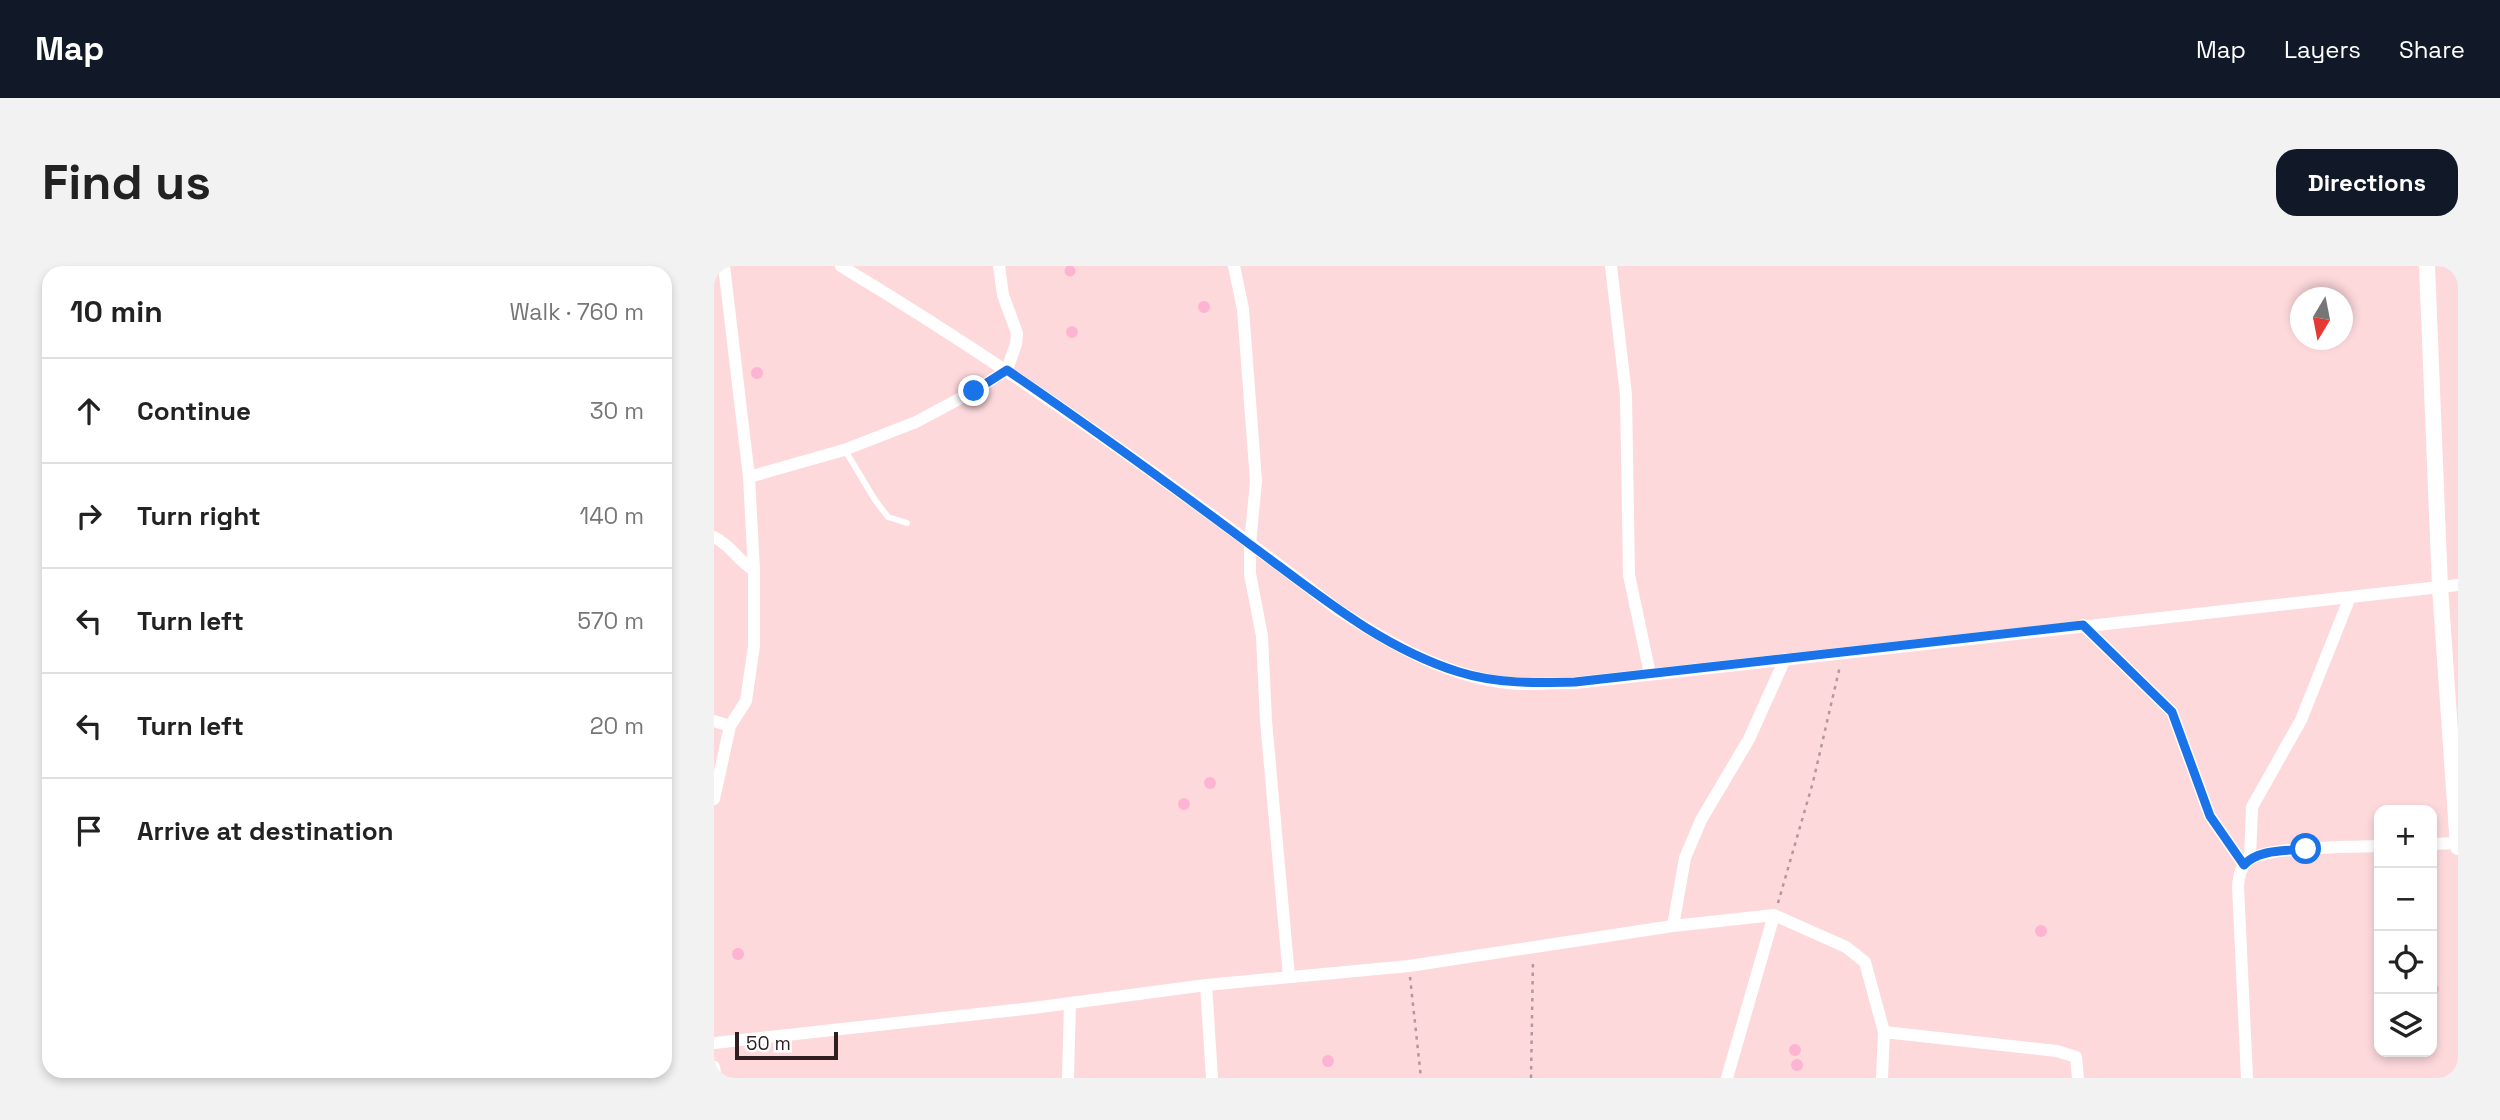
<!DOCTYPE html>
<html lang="en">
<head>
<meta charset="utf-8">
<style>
  body { margin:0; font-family:"Space Grotesk",sans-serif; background:#f2f2f2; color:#222 }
  .controls { position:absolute; right:21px; bottom:21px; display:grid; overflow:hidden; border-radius:14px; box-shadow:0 4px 10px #0003 }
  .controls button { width:63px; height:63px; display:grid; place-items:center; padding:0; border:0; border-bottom:2px solid #e0e0e0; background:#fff; color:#222; font:35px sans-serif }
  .compass { position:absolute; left:1576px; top:21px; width:63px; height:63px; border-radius:50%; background:#fff; box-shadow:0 4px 10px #0003; rotate:190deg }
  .scale { position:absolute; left:21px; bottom:18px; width:103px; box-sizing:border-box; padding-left:7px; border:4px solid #2e1e20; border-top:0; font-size:19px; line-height:24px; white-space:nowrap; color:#2e1e20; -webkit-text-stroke:5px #fff; paint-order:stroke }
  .stop { position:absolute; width:21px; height:21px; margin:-16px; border:5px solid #1a73e8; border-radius:50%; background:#fff }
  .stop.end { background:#1a73e8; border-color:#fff; box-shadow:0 2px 7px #0008 }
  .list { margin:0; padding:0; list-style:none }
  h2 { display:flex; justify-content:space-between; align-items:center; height:91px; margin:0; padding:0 28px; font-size:30px }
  h2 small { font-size:23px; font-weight:400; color:#767676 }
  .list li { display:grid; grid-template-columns:46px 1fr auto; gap:21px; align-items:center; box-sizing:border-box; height:105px; padding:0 28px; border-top:2px solid #e0e0e0 }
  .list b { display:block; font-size:26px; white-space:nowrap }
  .list em { font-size:23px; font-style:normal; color:#767676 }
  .icon { flex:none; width:38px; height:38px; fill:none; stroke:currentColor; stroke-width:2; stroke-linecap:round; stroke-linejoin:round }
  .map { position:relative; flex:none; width:1744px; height:812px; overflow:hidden; border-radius:21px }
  header { display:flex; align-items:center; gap:42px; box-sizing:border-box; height:98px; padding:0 35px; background:#111827; color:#fff }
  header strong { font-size:33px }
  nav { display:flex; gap:38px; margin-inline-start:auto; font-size:24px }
  .intro { display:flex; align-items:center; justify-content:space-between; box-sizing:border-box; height:168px; padding:0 42px }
  h1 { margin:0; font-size:49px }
  .button { padding:18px 32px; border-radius:21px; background:#111827; color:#fff; font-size:24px; font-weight:700 }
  main { display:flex; gap:42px; padding:0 42px }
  aside { flex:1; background:#fff; border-radius:21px; box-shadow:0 4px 10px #0003 }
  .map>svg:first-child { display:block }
</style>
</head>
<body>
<header>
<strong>Map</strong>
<nav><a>Map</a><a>Layers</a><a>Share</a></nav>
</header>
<div class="intro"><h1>Find us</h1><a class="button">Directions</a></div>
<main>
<aside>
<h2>10 min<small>Walk · 760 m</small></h2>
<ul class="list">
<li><svg class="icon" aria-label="ahead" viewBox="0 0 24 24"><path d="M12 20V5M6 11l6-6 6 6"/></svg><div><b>Continue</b></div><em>30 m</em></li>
<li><svg class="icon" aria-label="right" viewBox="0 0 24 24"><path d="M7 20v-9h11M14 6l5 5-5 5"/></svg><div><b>Turn right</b></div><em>140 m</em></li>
<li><svg class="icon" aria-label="left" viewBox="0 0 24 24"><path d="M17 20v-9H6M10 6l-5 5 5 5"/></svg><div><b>Turn left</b></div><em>570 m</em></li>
<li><svg class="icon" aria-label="left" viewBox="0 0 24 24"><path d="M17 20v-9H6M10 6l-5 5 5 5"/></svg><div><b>Turn left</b></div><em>20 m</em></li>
<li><svg class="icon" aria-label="arrive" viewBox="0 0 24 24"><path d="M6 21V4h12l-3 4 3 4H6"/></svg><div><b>Arrive at destination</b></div></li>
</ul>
</aside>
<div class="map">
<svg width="1744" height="812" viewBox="0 0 1744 812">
  <rect width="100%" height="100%" fill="#fdd9dc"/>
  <path fill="#fdb4d2" d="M350.5 5a5.5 5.5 0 1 1 11 0a5.5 5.5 0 1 1-11 0Z
    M484 41a6 6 0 1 1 12 0a6 6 0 1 1-12 0Z
    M352 66a6 6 0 1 1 12 0a6 6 0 1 1-12 0Z
    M37 107a6 6 0 1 1 12 0a6 6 0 1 1-12 0Z
    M490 517a6 6 0 1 1 12 0a6 6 0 1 1-12 0Z
    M464 538a6 6 0 1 1 12 0a6 6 0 1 1-12 0Z
    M1321 665a6 6 0 1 1 12 0a6 6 0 1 1-12 0Z
    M18 688a6 6 0 1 1 12 0a6 6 0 1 1-12 0Z
    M1718,718L1723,719L1725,722L1724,726L1720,729H1718Z
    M1075 784a6 6 0 1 1 12 0a6 6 0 1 1-12 0Z
    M608 795a6 6 0 1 1 12 0a6 6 0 1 1-12 0Z
    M1077 799a6 6 0 1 1 12 0a6 6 0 1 1-12 0Z"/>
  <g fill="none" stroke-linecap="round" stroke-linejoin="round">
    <path stroke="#b4979a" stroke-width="2.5" stroke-dasharray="3.5 5" stroke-linecap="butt" d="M1064,637L1099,516L1126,400
      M696,711L707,812
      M817,812L819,693"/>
    <path stroke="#fff" stroke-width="6" d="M131,184L161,234L174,251L193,257"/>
    <path stroke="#fff" stroke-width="12" d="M127,0C300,104 464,221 624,344C679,379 739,415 807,418C825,418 843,417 861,417L1744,319
      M520,0L529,43L542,215L536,278V308L548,370L552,455L575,711
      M897,0L912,129L915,309L936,408
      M35,211L130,184L202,156L260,125L293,104L302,78L303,67L289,29L285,0
      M0,271C18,280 24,295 40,304
      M1369,359L1458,446L1496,550L1530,599
      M0,455L16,460
      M0,533L16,460L32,435L40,380V304L35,211L10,0
      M1718,578L1744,577
      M1536,592L1538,541L1587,454L1636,331
      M959,660L1060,649L1132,681L1151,696L1170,766L1168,812
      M492,719L498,812
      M1170,766L1343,785L1362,791L1364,812
      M0,777L319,742L492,719L695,700L959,660L971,592L987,554L1035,473L1071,393
      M0,801L2,812
      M354,812L356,737
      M1013,812L1060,649
      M1533,812L1524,620C1525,611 1526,601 1534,595C1550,580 1640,581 1665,580"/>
    <path stroke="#fff" stroke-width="16" d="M1713,0L1726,321L1744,581"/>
  </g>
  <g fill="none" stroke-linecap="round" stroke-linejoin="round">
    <path stroke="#1a73e8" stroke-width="9" d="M260,125L293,104C375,160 455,218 534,277C601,326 665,381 745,406C783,418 822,417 861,416L1369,359L1458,446L1496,550L1530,599C1544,583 1573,585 1592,583"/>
  </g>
</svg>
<div class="controls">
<button>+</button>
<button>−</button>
<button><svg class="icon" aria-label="locate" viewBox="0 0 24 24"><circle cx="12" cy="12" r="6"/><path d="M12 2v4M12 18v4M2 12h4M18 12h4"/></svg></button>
<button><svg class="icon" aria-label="layers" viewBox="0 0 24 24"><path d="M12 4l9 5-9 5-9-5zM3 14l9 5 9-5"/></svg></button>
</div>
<svg class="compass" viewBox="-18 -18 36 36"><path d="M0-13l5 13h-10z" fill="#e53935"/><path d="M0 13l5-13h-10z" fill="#767676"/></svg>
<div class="scale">50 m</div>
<div class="stop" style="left:1592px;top:583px"></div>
<div class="stop end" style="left:260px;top:125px"></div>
</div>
</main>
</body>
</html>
